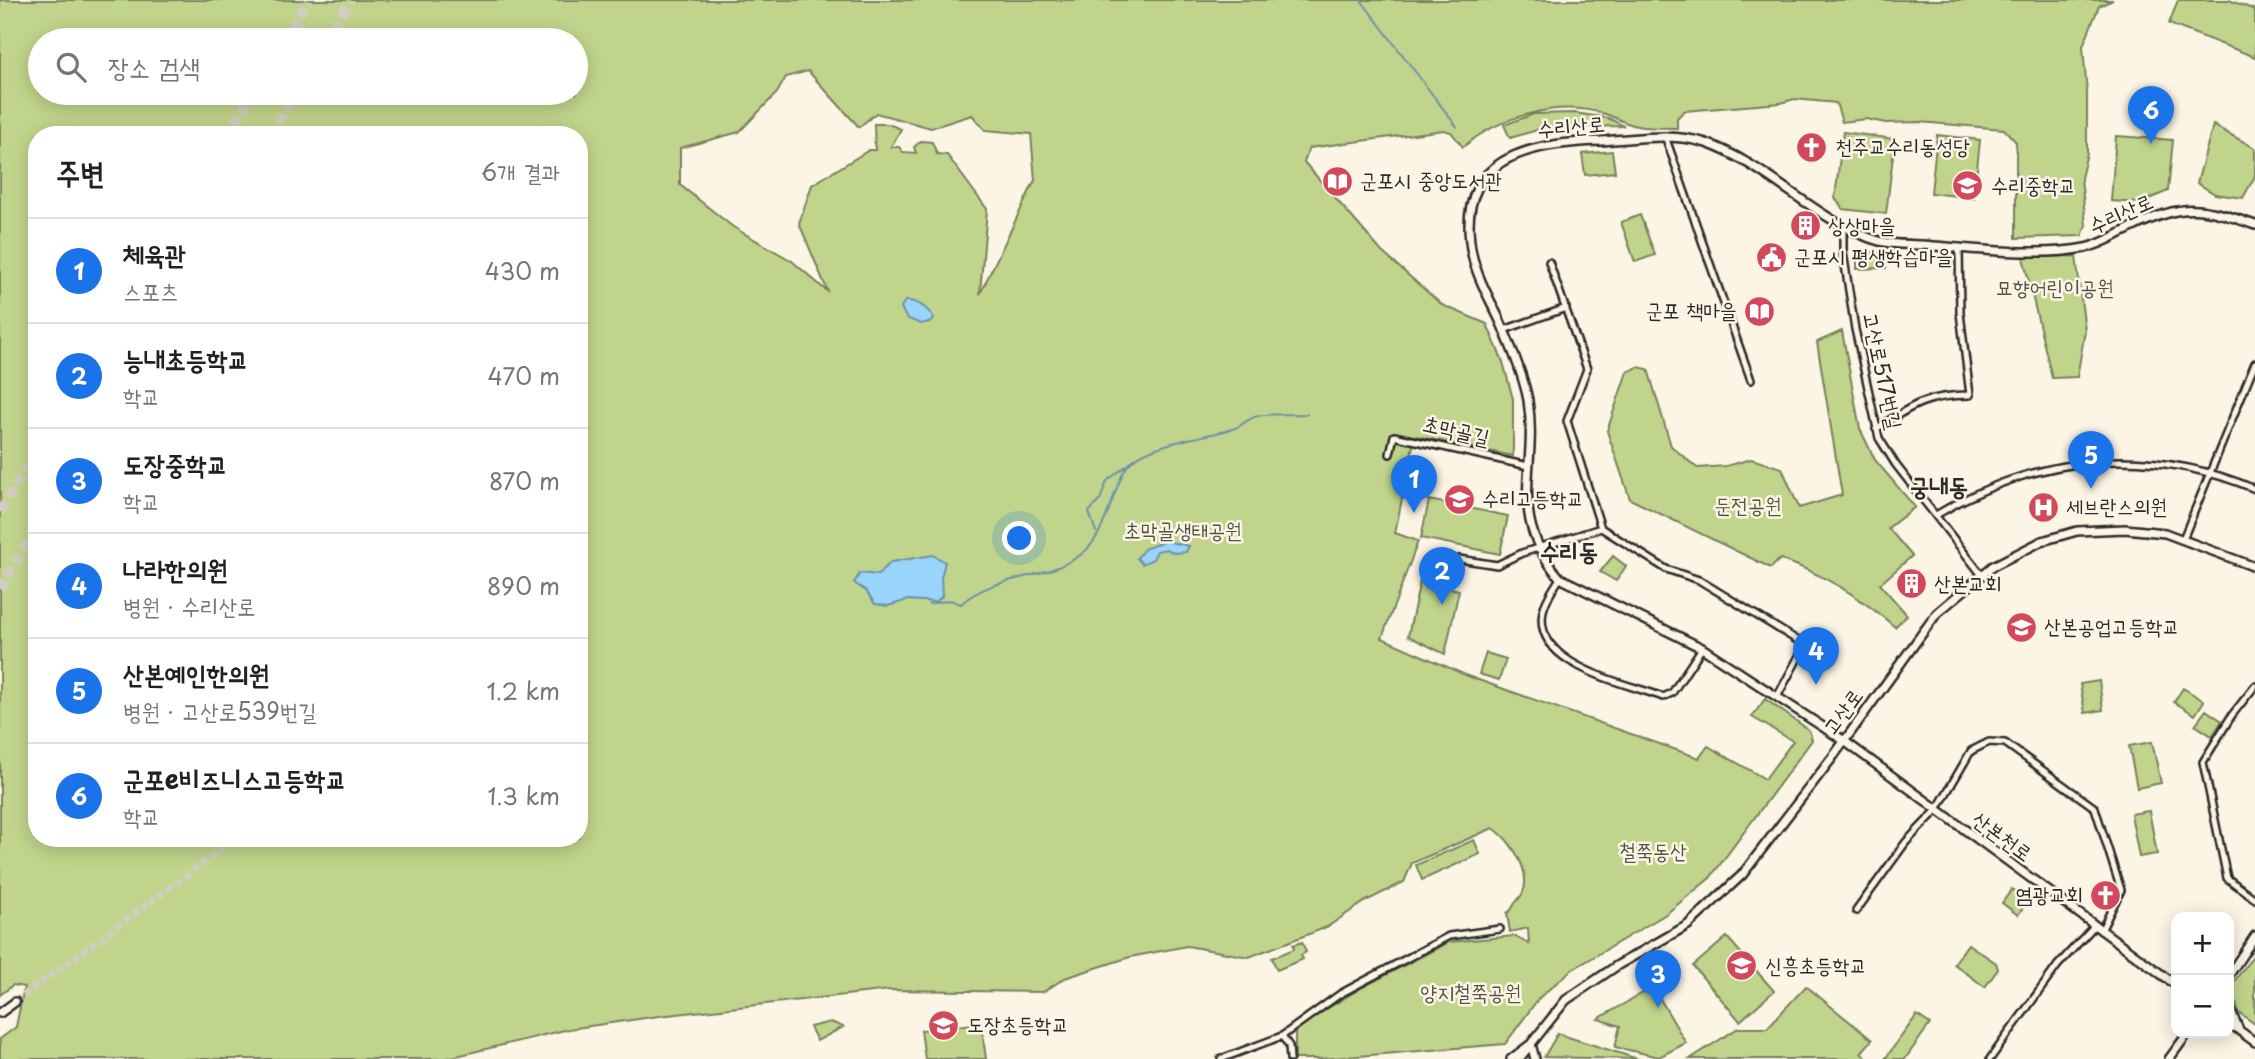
<!DOCTYPE html>
<html lang="ko">
<head>
<meta charset="utf-8">
<style>
  body { margin:0; font-family:"Playpen Sans","Poor Story",sans-serif; background:#f2f2f2; color:#202124 }
  .controls { position:absolute; right:21px; bottom:21px; display:grid; overflow:hidden; border-radius:14px; box-shadow:0 4px 18px #0003 }
  .controls button { width:63px; height:63px; display:grid; place-items:center; padding:0; border:0; border-bottom:2px solid #e0e0e0; background:#fff; color:#202124; font:35px sans-serif }
  .you { position:absolute; left:1020px; top:539px; width:24px; height:24px; margin:-18px; border:5px solid #fff; border-radius:50%; background:#1a73e8; box-shadow:0 0 0 10px #1a73e833 }
  .badge { display:grid; place-items:center; width:46px; height:46px; border-radius:50%; background:#1a73e8; color:#fff; font-size:23px; font-weight:700 }
  .pin { position:absolute; translate:-50% -58px; filter:drop-shadow(0 2px 4px #0008) }
  .pin::after { content:''; position:absolute; top:37px; width:24px; height:21px; background:inherit; clip-path:polygon(0 0,100% 0,50% 100%) }
  .list { margin:0; padding:0; list-style:none }
  h2 { display:flex; justify-content:space-between; align-items:center; height:91px; margin:0; padding:0 28px; font-size:30px }
  h2 small { font-size:23px; font-weight:400; color:#757577 }
  .list li { display:grid; grid-template-columns:46px 1fr auto; gap:21px; align-items:center; box-sizing:border-box; height:105px; padding:0 28px; border-top:2px solid #e0e0e0 }
  .list b { display:block; font-size:26px; white-space:nowrap }
  .list p { margin:0; font-size:23px; white-space:nowrap; color:#757577 }
  .list em { font-size:23px; font-style:normal; color:#757577 }
  .icon { flex:none; width:38px; height:38px; fill:none; stroke:currentColor; stroke-width:2; stroke-linecap:round; stroke-linejoin:round }
  .map { position:relative; flex:none; width:2255px; height:1059px; overflow:hidden }
  .search { position:absolute; background:#fff; box-shadow:0 4px 18px #0003; left:28px; top:28px; width:560px; height:77px; display:flex; align-items:center; gap:18px; box-sizing:border-box; padding:0 24px; border-radius:38px; color:#757577; font-size:26px }
  .panel { position:absolute; background:#fff; box-shadow:0 4px 18px #0003; left:28px; top:126px; width:560px; height:721px; border-radius:28px }
  .map>svg:first-child { display:block }
</style>
</head>
<body>
<div class="map">
<svg width="2255" height="1059" viewBox="0 0 2255 1059">
  <rect width="100%" height="100%" fill="#fcf5e5"/>
  <filter id="ink" filterUnits="userSpaceOnUse"><feTurbulence type="fractalNoise" baseFrequency=".0143" numOctaves="2"/><feDisplacementMap in="SourceGraphic" scale="14" xChannelSelector="R" yChannelSelector="G"/><feConvolveMatrix kernelMatrix="1 2 1 2 8 2 1 2 1" color-interpolation-filters="sRGB"/></filter>
  <g filter="url(#ink)">
    <path fill="#c0d58b" stroke="#76805b" stroke-width="2" fill-rule="evenodd" d="M0,0H2113L2099,6L2083,46L2087,94V153L2081,178L2086,225L2082,236L2016,238V142L2004,129L1919,122L1886,123L1866,119L1842,122L1836,103L1794,99L1781,103L1684,111L1677,118V128C1663,127 1646,129 1633,125C1622,122 1613,116 1602,113C1556,100 1499,117 1463,147L1451,132L1444,130L1309,148L1304,162L1382,252L1442,305L1487,324L1503,362L1513,399V456L1415,436L1395,533L1418,541L1382,638L1470,677L1699,758L1708,746L1765,779L1793,741L1752,717L1765,699L1809,730L1812,740L1710,878L1666,914L1570,971L1539,998L1505,1044L1321,1059H1295V1028L1363,987L1449,942L1514,936L1529,944L1528,928L1510,932L1507,913C1514,910 1512,905 1517,901C1538,880 1513,841 1493,828L1412,863L1404,882L1364,902L1327,927L1249,957L1187,946L1130,957L1065,978L1043,992L890,990L659,1016L569,1029L444,1059H0V1039L16,1027L24,987L13,985L0,995ZM40,40H576V93H40ZM808,71L859,127L876,113L931,128L972,115L985,130L1031,134L1035,180L980,294L987,209L947,155L937,154L932,142L921,141L914,147L916,153L903,152L899,147H891L901,129L888,124H874L875,150H869L812,185L799,223L828,292L792,261L733,227L680,185V148L739,132L777,93L786,77ZM37,135H579V838H37Z
      M2178,0H2229L2255,10V57L2169,24Z
      M1575,113L1608,118L1624,126L1544,128L1510,138L1504,125L1534,114Z
      M2213,125L2255,148V176L2243,198L2215,194L2197,183Z
      M1843,132L1895,139L1886,214L1843,209L1835,198Z
      M1937,135L1980,140L1974,198L1931,193Z
      M2116,136L2173,140L2168,191L2140,203L2111,201Z
      M1612,151L1615,172L1585,175L1582,154Z
      M1640,215L1655,255L1635,262L1621,222Z
      M1886,252V268L1857,269V253Z
      M2076,256L2085,331L2077,377L2052,378L2023,257Z
      M1842,331L1860,429L1875,460L1915,507L1888,528L1912,556L1880,584L1907,615L1895,627C1859,596 1825,575 1780,559L1771,568L1630,499L1607,431L1627,372L1638,367L1648,369L1671,446L1697,468L1726,466L1751,459L1782,468L1799,508L1842,495L1817,342Z
      M1429,500L1508,516L1500,554L1421,538Z
      M1613,556L1626,566L1616,581L1600,572Z
      M1420,581L1459,590L1445,654L1408,636Z
      M1486,653L1506,659L1499,680L1479,674Z
      M2099,681L2103,710L2085,713L2080,684Z
      M2183,688L2204,701L2195,715L2174,702Z
      M2206,710L2222,721L2212,736L2195,725Z
      M2152,742L2161,783L2137,788L2129,746Z
      M2149,811L2157,854L2139,857L2131,814Z
      M1474,840L1480,854L1422,880L1416,865Z
      M2012,889L2028,901L2018,915L2002,903Z
      M1727,937L1774,991L1740,1021L1693,966Z
      M1302,942L1306,952L1301,955L1303,959L1277,970L1272,958L1294,949L1293,945Z
      M1968,944L1996,963L1998,969L1985,987L1954,964Z
      M2255,953V1024L2238,1012L2233,983Z
      M1806,986L1872,1040L1861,1053L1868,1059H1690L1738,1028H1767Z
      M1653,987L1686,1043L1659,1057L1615,1047L1620,1026L1598,1019Z
      M1917,1015L1930,1024L1905,1059H1885Z
      M831,1022L843,1027L817,1041L810,1027Z
      M981,1023L986,1059H925L921,1030Z
      M1558,1033L1568,1037L1638,1059L1544,1057Z"/>
    <path fill="#99d5fa" stroke="#6d91a7" stroke-width="2" d="M905,301C918,300 927,308 934,318L933,321L921,324L906,318L901,307Z
      M1165,541L1189,546L1186,552L1175,553L1166,549L1157,551L1153,559L1142,564L1137,558L1144,549Z
      M933,555L945,562L941,578L942,596L936,602L908,600L888,606L875,604L866,591L854,583L860,573L878,575L891,562Z"/>
    <g fill="none" stroke-linecap="round" stroke-linejoin="round">
      <path stroke="#6d91a7" stroke-width="2" d="M1361,0L1457,127
        M1096,532L1089,512L1100,500L1107,481L1126,466
        M929,604L950,600L961,604C995,573 1046,582 1083,553C1106,535 1112,491 1126,468C1141,443 1210,437 1235,428C1243,425 1250,417 1258,416C1274,413 1291,415 1307,414"/>
      <path stroke="#d2cdc0" stroke-width="7" stroke-dasharray="7 3.5" stroke-linecap="butt" d="M15,1002L237,838"/>
      <path stroke="#d2cdc0" stroke-width="10" stroke-dasharray="10 5" stroke-linecap="butt" d="M284,40L308,0
        M326,40L350,0
        M227,135L252,93
        M270,135L295,93
        M0,512L37,451
        M0,589L37,527"/>
      <defs>
        <path id="minor" d="M1665,136L1751,380
          M1843,226V252L1855,329L1879,438L1896,465L1981,574
          M1549,262L1587,369L1567,421L1601,528L1666,569L1699,580L1805,645L1777,697
          M1504,330L1566,308
          M1876,429C1911,406 1926,395 1970,395L1960,313L1959,247
          M1390,454L1394,436L1528,466
          M1936,515C2037,455 2146,443 2255,489
          M2183,539L2255,363
          M1459,559L1497,565L1522,553L1601,528
          M1560,578C1554,588 1545,600 1543,611C1532,666 1624,682 1663,697L1672,693L1702,648
          M2255,686L2232,715L2203,762L2227,878L2255,899
          M1856,911L1906,842L1936,811L1971,751L1989,742L2005,743L2095,808L2121,890L2101,931
          M1282,1036L1289,1046L1290,1059
          M1221,1059L1282,1036L1340,994L1449,936L1500,929
          M1990,1059L2058,965L2094,926"/>
        <path id="tertiary" d="M2229,975L2255,936
          M2176,985L1843,740L1702,648L1560,578C1505,514 1539,471 1528,400C1523,374 1511,347 1501,323C1491,301 1477,278 1472,254C1453,158 1527,143 1601,141C1636,139 1672,132 1706,143C1767,164 1819,224 1879,241C1893,245 1909,244 1923,245C1969,249 2041,257 2085,248C2101,245 2116,235 2131,228C2184,202 2201,206 2255,225
          M2229,1006L2239,1030
          M0,1013L15,1002
          M2229,1023L2255,1042
          M1511,1059L1531,1044L1535,1059
          M1519,1059L1566,1000L1618,965L1688,925L1742,875L1832,758L1937,613L1993,566L2042,541L2077,531L2125,529L2165,533L2255,567
          M2169,1059L2188,1033"/>
      </defs>
      <use href="#minor" stroke="#2b2b2b" stroke-width="10"/>
      <use href="#tertiary" stroke="#2b2b2b" stroke-width="12"/>
      <use href="#minor" stroke="#fcf5e5" stroke-width="5"/>
      <use href="#tertiary" stroke="#fcf5e5" stroke-width="7"/>
    </g>
  </g>
  <defs>
    <symbol id="church-disc" viewBox="-11 -11 22 22"><circle r="9.5" fill="#d1495b" stroke="#fcf5e5"/><path d="M-1.2-6h2.4v3.5h3.3v2.4h-3.3V6h-2.4V-.1h-3.3v-2.4h3.3Z" fill="#fff"/></symbol>
    <symbol id="library-disc" viewBox="-11 -11 22 22"><circle r="9.5" fill="#d1495b" stroke="#fcf5e5"/><path d="M-6-4Q-3-5.5-.7-3.5V5Q-3 3-6 4ZM6-4Q3-5.5 .7-3.5V5Q3 3 6 4Z" fill="#fff"/></symbol>
    <symbol id="school-disc" viewBox="-11 -11 22 22"><circle r="9.5" fill="#d1495b" stroke="#fcf5e5"/><path d="M0-5L7-2L0 1L-7-2ZM-4 1L0 2.5L4 1V4Q0 6-4 4Z" fill="#fff"/></symbol>
    <symbol id="building-disc" viewBox="-11 -11 22 22"><circle r="9.5" fill="#d1495b" stroke="#fcf5e5"/><path d="M-4-6H4V6H1V3H-1V6H-4ZM-2.5-4.3h1.7v1.8h-1.7ZM.8-4.3h1.7v1.8H.8ZM-2.5-1h1.7V.8h-1.7ZM.8-1h1.7V.8H.8Z" fill="#fff"/></symbol>
    <symbol id="civic-disc" viewBox="-11 -11 22 22"><circle r="9.5" fill="#d1495b" stroke="#fcf5e5"/><path d="M-.6-6.5H3V-4.5H.6V-3L4-1V1h2V6H-6V1h2V-1L-.6-3ZM-1.2 2.5V6h2.4V2.5Z" fill="#fff"/></symbol>
    <symbol id="hospital-disc" viewBox="-11 -11 22 22"><circle r="9.5" fill="#d1495b" stroke="#fcf5e5"/><path d="M-5-5h3v3.5h4V-5h3V5h-3V1.5h-4V5h-3Z" fill="#fff"/></symbol>
  </defs>
  <g fill-rule="evenodd">
    <use href="#church-disc" x="1794" y="130" width="35" height="35"/>
    <use href="#library-disc" x="1320" y="164" width="35" height="35"/>
    <use href="#school-disc" x="1950" y="168" width="35" height="35"/>
    <use href="#building-disc" x="1788" y="208" width="35" height="35"/>
    <use href="#civic-disc" x="1754" y="240" width="35" height="35"/>
    <use href="#library-disc" x="1742" y="294" width="35" height="35"/>
    <use href="#school-disc" x="1442" y="482" width="35" height="35"/>
    <use href="#hospital-disc" x="2026" y="490" width="35" height="35"/>
    <use href="#building-disc" x="1894" y="566" width="35" height="35"/>
    <use href="#school-disc" x="2004" y="610" width="35" height="35"/>
    <use href="#church-disc" x="2088" y="878" width="35" height="35"/>
    <use href="#school-disc" x="1724" y="948" width="35" height="35"/>
    <use href="#school-disc" x="926" y="1008" width="35" height="35"/>
  </g>
  <g text-anchor="middle" stroke-width="5" stroke-linejoin="round" paint-order="stroke">
    <g font-size="21" fill="#2b2b2b" stroke="#fcf5e5">
      <text transform="translate(1571 127) rotate(-5)" y="7">수리산로</text>
      <text transform="translate(2121 214) rotate(-24)" y="7">수리산로</text>
      <text transform="translate(1882 371) rotate(78)" y="7">고산로517번길</text>
      <text transform="translate(1456 431) rotate(13)" y="7">초막골길</text>
      <text transform="translate(1843 712) rotate(-54)" y="7">고산로</text>
      <text transform="translate(2002 837) rotate(36)" y="7">산본천로</text>
    </g>
    <g font-size="21" fill="#2b2b2b" stroke="#fcf5e5" text-anchor="start">
      <text x="1835" y="154">천주교수리동성당</text>
      <text x="1360" y="188">군포시 중앙도서관</text>
      <text x="1991" y="193">수리중학교</text>
      <text x="1828" y="233">상상마을</text>
      <text x="1794" y="264">군포시 평생학습마을</text>
      <text x="1737" y="318" text-anchor="end">군포 책마을</text>
      <text x="1482" y="506">수리고등학교</text>
      <text x="2066" y="514">세브란스의원</text>
      <text x="1934" y="591">산본교회</text>
      <text x="2044" y="634">산본공업고등학교</text>
      <text x="2083" y="902" text-anchor="end">염광교회</text>
      <text x="1765" y="973">신흥초등학교</text>
      <text x="967" y="1032">도장초등학교</text>
    </g>
    <g font-size="21" fill="#505643" stroke="#fcf5e5">
      <text x="2055" y="295">묘향어린이공원</text>
      <text x="1748" y="513">둔전공원</text>
      <text x="1183" y="538">초막골생태공원</text>
      <text x="1653" y="859">철쭉동산</text>
      <text x="1471" y="1000">양지철쭉공원</text>
    </g>
    <g font-size="24" font-weight="bold" fill="#2b2b2b" stroke="#fcf5e5">
      <text x="1939" y="495">궁내동</text>
      <text x="1569" y="560">수리동</text>
    </g>
  </g>
</svg>
<div class="controls">
<button>+</button>
<button>−</button>
</div>
<div class="you"></div>
<div class="pin badge" style="left:1414px;top:513px">1</div>
<div class="pin badge" style="left:1442px;top:605px">2</div>
<div class="pin badge" style="left:1658px;top:1008px">3</div>
<div class="pin badge" style="left:1816px;top:685px">4</div>
<div class="pin badge" style="left:2091px;top:489px">5</div>
<div class="pin badge" style="left:2151px;top:144px">6</div>
<div class="search"><svg class="icon" aria-label="search" viewBox="0 0 24 24"><circle cx="10" cy="10" r="6"/><path d="M15 15l6 6"/></svg>장소 검색</div>
<section class="panel">
<h2>주변<small>6개 결과</small></h2>
<ul class="list">
<li><span class="badge">1</span><div><b>체육관</b><p>스포츠</p></div><em>430 m</em></li>
<li><span class="badge">2</span><div><b>능내초등학교</b><p>학교</p></div><em>470 m</em></li>
<li><span class="badge">3</span><div><b>도장중학교</b><p>학교</p></div><em>870 m</em></li>
<li><span class="badge">4</span><div><b>나라한의원</b><p>병원 · 수리산로</p></div><em>890 m</em></li>
<li><span class="badge">5</span><div><b>산본예인한의원</b><p>병원 · 고산로539번길</p></div><em>1.2 km</em></li>
<li><span class="badge">6</span><div><b>군포e비즈니스고등학교</b><p>학교</p></div><em>1.3 km</em></li>
</ul>
</section>
</div>
</body>
</html>
